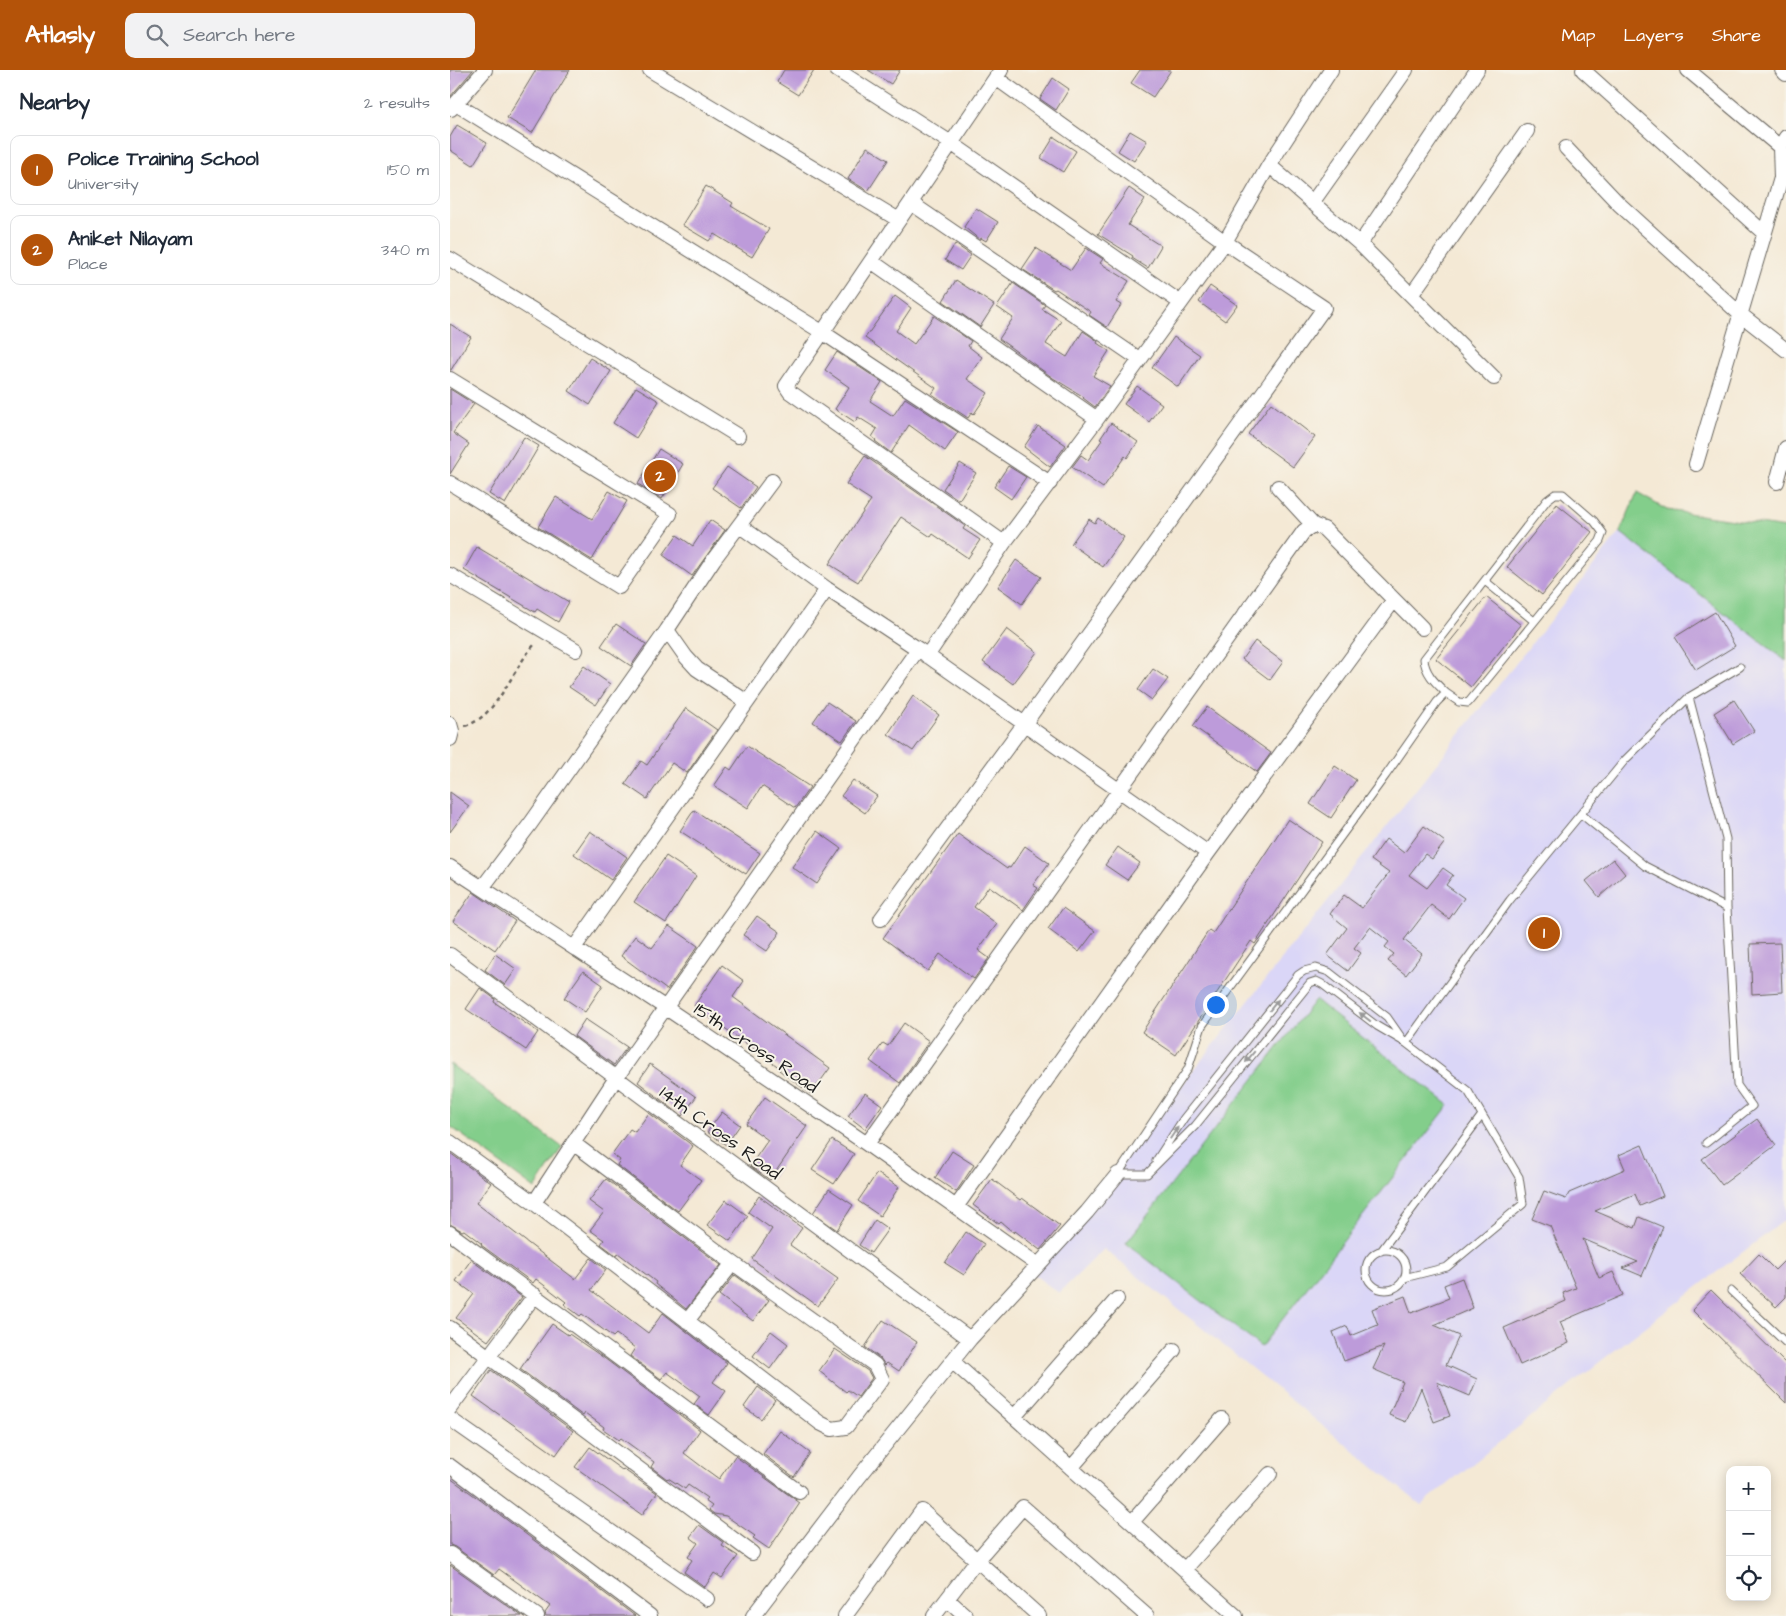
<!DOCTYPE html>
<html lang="en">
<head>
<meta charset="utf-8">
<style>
  body { margin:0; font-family:"Architects Daughter",sans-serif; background:#f2f2f3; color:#1f2937 }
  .controls { position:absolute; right:15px; bottom:15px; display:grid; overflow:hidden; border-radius:10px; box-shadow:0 2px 12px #0003 }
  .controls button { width:45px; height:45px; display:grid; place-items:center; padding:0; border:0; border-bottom:1px solid #e0e1e3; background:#fff; color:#1f2937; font:25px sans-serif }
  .you { position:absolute; left:765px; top:934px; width:18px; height:18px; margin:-12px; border:4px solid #fff; border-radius:50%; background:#1a73e8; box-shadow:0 0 0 8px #1a73e833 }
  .badge { display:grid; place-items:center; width:32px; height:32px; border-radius:50%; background:#b45309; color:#fff; font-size:16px; font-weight:700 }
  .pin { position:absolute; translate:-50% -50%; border:2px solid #fff; box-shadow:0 1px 5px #0006 }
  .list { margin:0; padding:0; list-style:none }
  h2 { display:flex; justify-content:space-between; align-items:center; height:65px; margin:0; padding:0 20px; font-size:21px }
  h2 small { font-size:16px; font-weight:400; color:#747a83 }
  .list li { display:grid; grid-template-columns:32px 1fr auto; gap:15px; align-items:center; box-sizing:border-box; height:70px; margin:0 10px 10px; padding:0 10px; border:1px solid #e0e1e3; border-radius:10px }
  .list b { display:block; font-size:19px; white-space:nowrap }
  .list p { margin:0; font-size:16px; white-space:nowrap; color:#747a83 }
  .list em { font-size:16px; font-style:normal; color:#747a83 }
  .icon { flex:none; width:28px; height:28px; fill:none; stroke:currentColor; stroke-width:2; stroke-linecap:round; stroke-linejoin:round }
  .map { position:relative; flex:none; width:1336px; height:1546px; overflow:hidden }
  header { display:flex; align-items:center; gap:30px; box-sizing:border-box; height:70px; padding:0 25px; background:#b45309; color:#fff }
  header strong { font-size:24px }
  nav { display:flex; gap:28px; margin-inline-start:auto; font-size:18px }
  .search { width:350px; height:45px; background:#f2f2f3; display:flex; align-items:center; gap:12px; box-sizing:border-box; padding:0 18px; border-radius:10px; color:#747a83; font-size:19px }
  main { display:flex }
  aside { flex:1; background:#fff }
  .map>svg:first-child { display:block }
</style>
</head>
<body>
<header>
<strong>Atlasly</strong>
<div class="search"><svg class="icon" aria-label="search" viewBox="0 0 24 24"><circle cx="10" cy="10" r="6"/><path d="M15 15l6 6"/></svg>Search here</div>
<nav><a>Map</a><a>Layers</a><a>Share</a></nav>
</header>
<main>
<aside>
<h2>Nearby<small>2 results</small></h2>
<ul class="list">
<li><span class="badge">1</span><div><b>Police Training School</b><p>University</p></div><em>150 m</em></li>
<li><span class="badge">2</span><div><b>Aniket Nilayam</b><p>Place</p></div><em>340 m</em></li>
</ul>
</aside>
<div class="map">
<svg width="1336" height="1546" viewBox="0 0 1336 1546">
  <rect width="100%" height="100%" fill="#f7f3e8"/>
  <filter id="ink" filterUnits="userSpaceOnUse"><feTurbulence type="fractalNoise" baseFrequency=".02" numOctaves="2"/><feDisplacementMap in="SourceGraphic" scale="10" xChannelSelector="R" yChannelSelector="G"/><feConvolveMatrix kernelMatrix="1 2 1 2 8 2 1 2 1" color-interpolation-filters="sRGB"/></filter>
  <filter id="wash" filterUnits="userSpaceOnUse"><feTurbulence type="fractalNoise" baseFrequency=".0096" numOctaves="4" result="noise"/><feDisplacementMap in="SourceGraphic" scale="20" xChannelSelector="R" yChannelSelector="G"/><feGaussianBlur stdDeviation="1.12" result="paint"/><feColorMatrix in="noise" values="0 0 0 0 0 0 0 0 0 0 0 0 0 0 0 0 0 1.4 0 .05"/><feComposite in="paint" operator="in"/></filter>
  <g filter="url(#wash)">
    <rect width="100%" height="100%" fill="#f4e9d5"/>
    <path fill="#dad6f7" d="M1170,462L1336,591V1149L1152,1290L971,1435L654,1179L609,1223L576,1199L637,1135Z"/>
    <path fill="#83ce8b" stroke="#507554" d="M1187,423L1217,440L1336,458V591L1170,462Z
      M865,930L999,1035L811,1277L676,1173Z
      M0,994L112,1077L85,1119L0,1056Z"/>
    <g id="blocks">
      <path fill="#bd9bda" d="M0,0H23L0,27Z
        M86,0H120L82,63L57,48Z
        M334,0H364L348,25L327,12Z
        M418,0H450L441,14Z
        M690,0H721L703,27L681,13Z
        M603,8L619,19L606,40L590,29Z
        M7,55L37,73L23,95L0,80V67Z
        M680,61L697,71L684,91L668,81Z
        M604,67L626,81L613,102L591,88Z
        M417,77L438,90L418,121L398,109Z
        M256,116L283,133L281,136L319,159L302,187L264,164L259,171L232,155Z
        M679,118L695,129L678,155L711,176L698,198L682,188L683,186L648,164Z
        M526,138L548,152L536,171L531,168L530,170L514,157Z
        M505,174L521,185L511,200L495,190Z
        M586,178L621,200L636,178L653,189L650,193L679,211L666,232L671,235L657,257L639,245L641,242L606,219L604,220L572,199Z
        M506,210L544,235L530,257L493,231Z
        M563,213L595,235L592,239L611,251L596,274L617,287L633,261L648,271L647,273L659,281L643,306L660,316L645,337L633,328L634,327L603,308L549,269L563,248L547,237Z
        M760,216L787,235L775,251L749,232Z
        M445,226L461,238L446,261L464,274L484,246L521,271L518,276L532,287L517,309L538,323L524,344L522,342L518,348L482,324L486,318L415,268Z
        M0,254L21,267L1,300H0Z
        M724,267L750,285L728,317L702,298Z
        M387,282L432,312L420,331L443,346L455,328L508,362L495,381L459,355L441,383L425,371L426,370L422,367L427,359L408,347L405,352L385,339L399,317L375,300Z
        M140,288L161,301L140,335L119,321Z
        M687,316L712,334L699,352L674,334Z
        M186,317L209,331L186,368L163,353Z
        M0,319L24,334L3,363L19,374L0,404Z
        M821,333L865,367L843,397L798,364Z
        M661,353L688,372L677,388L675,386L653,418L622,397L631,385L638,390L652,370L650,369Z
        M588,356L616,375L600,397L574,377Z
        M74,367L89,376L55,434L39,424Z
        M209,379L233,394L212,429L188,414Z
        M415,386L515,456L513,459L530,470L518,488L483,464L481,467L451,447L408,512L379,494L421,430L396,414Z
        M510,393L526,403L509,430L493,419Z
        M558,396L576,407L561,429L544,417Z
        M277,397L306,417L291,438L262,418Z
        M159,421L177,431L142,490L88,457L106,427L142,449Z
        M1107,434L1142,462L1092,525L1057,497Z
        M648,448L674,467L653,497L621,474L639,449L645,453Z
        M260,450L275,460L242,506L213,485L227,465L243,476Z
        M27,477L119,532L108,552L87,539L85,542L14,500Z
        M566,490L591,507L572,534L548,517Z
        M1036,527L1071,555L1021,617L986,589Z
        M1265,542L1285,576L1246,600L1225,567Z
        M166,554L196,574L181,596L151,576Z
        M557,559L587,582L563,614L533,592Z
        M805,571L833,592L820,610L792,589Z
        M134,596L160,614L146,635L119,617Z
        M703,599L718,609L702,630L688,620Z
        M463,626L489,645L463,681L438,664Z
        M1284,630L1304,661L1283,674L1264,643Z
        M377,632L406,651L392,671L363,652Z
        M757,637L821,683L807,702L743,656Z
        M236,638L267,660L237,703L222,693L197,729L175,714L191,691L197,695Z
        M297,676L360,717L345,738L312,716L298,738L264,716L277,697L281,700Z
        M885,696L906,710L881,748L860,734Z
        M403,710L427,726L415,743L391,726Z
        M0,722L19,736L0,762Z
        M244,740L310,783L296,804L230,761Z
        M838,749L872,772L805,874L801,871L726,985L692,962L759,860L763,863Z
        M974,756L995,772L982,789L975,784L959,805L977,818L993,798L1003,805L996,815L1014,828L999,849L981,835L954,870L972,884L956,905L938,891L944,884L935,877L939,872L920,857L904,878L911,883L898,901L877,885L897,858L880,844L894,825L912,838L939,803L921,790L936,769L954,783Z
        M140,761L177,787L161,810L124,784Z
        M367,761L391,778L367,814L342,797Z
        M508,764L557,799L558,797L560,798L575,776L599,793L583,815L588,818L573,840L539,816L524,837L547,854L528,880L539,888L524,909L490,884L478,901L433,868Z
        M668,777L690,793L677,810L655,795Z
        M216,786L246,806L216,853L184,832Z
        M1163,789L1175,804L1149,827L1136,811Z
        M23,822L65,851L45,880L3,851Z
        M613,838L645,861L629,882L598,859Z
        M307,846L330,862L317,881L293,865Z
        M219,856L248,876L217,920L171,886L185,866L202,878Z
        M1330,873L1332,922L1302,924L1300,874Z
        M45,884L66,899L55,915L35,900Z
        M272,895L294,911L283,927L380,998L361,1024L329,1000L330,998L244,936Z
        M133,901L153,915L135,942L114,928Z
        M30,918L45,929L44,932L88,962L76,980L16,939Z
        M135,949L177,977L164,995L124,966Z
        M454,953L479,971L450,1013L420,991L433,973L438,976Z
        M200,994L246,1027L232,1046L188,1012Z
        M415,1023L432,1035L415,1059L398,1046Z
        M315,1027L357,1056L320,1110L300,1096L318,1070L296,1054Z
        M272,1042L290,1055L276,1075L257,1062Z
        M199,1043L243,1076L230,1095L251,1110L228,1141L167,1095L170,1090L162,1084L180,1059L185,1062Z
        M1307,1049L1326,1075L1272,1115L1252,1089Z
        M382,1070L404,1084L384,1114L362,1100Z
        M1192,1075L1213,1126L1190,1136L1185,1124L1145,1141L1185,1158L1189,1147L1213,1157L1192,1206L1173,1198L1188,1192L1133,1169L1149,1208L1163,1202L1173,1225L1110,1252L1119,1273L1070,1295L1054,1258L1116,1231L1113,1223L1126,1218L1100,1156L1082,1149L1094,1121L1116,1129L1119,1123L1175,1099L1169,1085Z
        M502,1081L524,1095L506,1122L485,1108Z
        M0,1083L41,1113L26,1133L96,1187L125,1209L141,1188L156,1200L141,1220L198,1263L213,1243L277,1293L263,1312L276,1321L259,1345L244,1334L250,1326L217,1302L211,1309L180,1286L185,1278L166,1264L163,1267L132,1244L130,1246L114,1234L116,1232L86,1209L83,1213L31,1175L32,1174L14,1160L12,1161L0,1154Z
        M427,1103L449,1117L430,1146L408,1131Z
        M156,1109L271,1195L236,1239L205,1214L206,1212L168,1183L167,1186L151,1174L154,1170L140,1160L154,1142L139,1131Z
        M542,1109L570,1130L572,1128L610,1156L590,1180L565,1161L564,1163L551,1152L549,1154L523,1135Z
        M379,1119L403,1135L387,1160L363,1143Z
        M309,1126L352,1158L340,1175L388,1209L368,1236L302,1189L322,1159L298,1142Z
        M276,1130L298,1146L280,1171L257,1155Z
        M425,1150L438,1159L421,1183L409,1175Z
        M516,1162L534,1174L514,1205L495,1193Z
        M1309,1184L1325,1200L1336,1189V1227L1326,1237L1290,1204Z
        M21,1190L72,1227L38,1271L6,1248L24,1224L6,1211Z
        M285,1205L319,1230L303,1251L269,1225Z
        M1012,1208L1023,1238L984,1255L1009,1266L996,1295L1027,1309L1020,1326L987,1312L1000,1346L984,1352L971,1318L956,1352L939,1345L953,1312L923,1299L934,1276L894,1291L883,1262L897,1256L901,1266L928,1255L922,1239L955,1226L961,1243L999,1228L994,1215Z
        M1261,1220L1336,1294V1333L1242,1240Z
        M433,1250L467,1272L449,1301L437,1293L435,1295L430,1288L415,1277Z
        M102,1254L118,1265L119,1264L154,1288L250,1360L234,1383L251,1396L269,1409L285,1386L350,1433L319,1479L303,1468L305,1466L276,1446L264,1444L259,1440L262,1436L255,1431L257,1428L238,1415L235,1419L218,1408L217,1409L201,1397L204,1392L171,1368L169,1370L153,1359L154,1357L135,1343L133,1346L70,1299Z
        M321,1261L338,1274L320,1299L303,1286Z
        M385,1279L418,1301L422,1308L408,1327L398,1320L396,1322L369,1301Z
        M41,1300L123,1361L106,1385L23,1326Z
        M308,1317L325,1330L311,1349L294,1337Z
        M330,1361L360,1383L344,1407L313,1384Z
        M140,1377L172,1400L173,1399L207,1423L192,1445L125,1397Z
        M0,1408L33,1432L185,1546H96L95,1543L100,1536L49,1499L44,1505L5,1477L0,1475Z
        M249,1455L274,1473L272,1476L288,1486L272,1508L264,1503L255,1517L234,1502L242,1490L238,1487L248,1473L240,1467Z
        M0,1495L72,1546H0Z"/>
    </g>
  </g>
  <g filter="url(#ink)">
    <use href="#blocks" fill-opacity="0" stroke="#68645d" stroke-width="1"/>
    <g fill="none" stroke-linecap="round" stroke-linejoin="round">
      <defs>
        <path id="lane" d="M1035,511L1084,551
          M1239,627L1276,769L1277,838L1287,1015L1302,1036L1256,1073
          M1131,744L1195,796L1277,838
          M706,1091L734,1048L848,905L854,901L866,898L879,902L937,947L953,970
          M668,1104L738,999L752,956L936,705L987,632L996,623L1009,632L1018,633L1150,471L1153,463L1144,451L1113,424H1105L1097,430L974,589C975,604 987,614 996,623
          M668,1104H697L745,1056L860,913L866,911L872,914L927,956L956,973
          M916 1200a20 20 0 1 1 40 0a20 20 0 1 1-40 0Z
          M931,1181L1032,1045
          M954,1208L997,1197L1073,1134L1069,1107L1018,1021L956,973L1060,830L1175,690L1239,627L1290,597
          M1281,1221L1336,1273"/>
        <path id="street" d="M200,0L449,150
          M387,0L501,73L731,233
          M1133,0L1314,163
          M1238,0L1330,77
          M1332,0L1336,4
          M6,34L372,262L600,413
          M1,39L35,0
          M1116,78L1169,134L1290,244L1336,280
          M819,95L881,0
          M461,133L689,289
          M862,133L956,0
          M910,174L1027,0
          M0,189L288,366
          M421,191L647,349
          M962,224L1077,61
          M0,309L220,444L169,517L0,413
          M1246,394L1331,108L1330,77L1336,67
          M1327,412L1336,378
          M828,417L863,455
          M290,456L377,519L468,579L758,783
          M554,473L647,349L775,172L819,95L910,174L1044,308
          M0,505L126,580
          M217,560L236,587L247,599L297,632
          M477,586L554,473L340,322L336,316L551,0
          M0,654L2,661L0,669
          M0,797L216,938L417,1074L588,1195
          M32,818L81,753L217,560L264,489L322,411
          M431,849L575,653L874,238L775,172L546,8
          M124,878L377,519
          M0,885L520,1269
          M0,1072L84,1133L370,1353L382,1359L396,1357L432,1309L425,1295L283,1193L123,1073
          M417,1074L854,461L863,455L874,459L972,558
          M84,1133L166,1008L468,579
          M506,1137L758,783L944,530
          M0,1163L349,1422
          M237,1251L283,1193
          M0,1258L302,1483
          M502,1291L786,1546
          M0,1338L85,1225
          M564,1347L667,1229
          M0,1349L257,1529
          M0,1396L200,1546
          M621,1398L724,1280
          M682,1452L772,1349
          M0,1484L87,1546
          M735,1499L820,1404
          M497,1529L516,1546
          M303,1546L409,1407L520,1269L637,1142L668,1104
          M395,1546L472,1441L589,1546
          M484,1546L527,1490L573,1437L697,1546"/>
      </defs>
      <use href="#lane" stroke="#68645d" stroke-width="9"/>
      <use href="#street" stroke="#68645d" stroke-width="16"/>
      <path stroke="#68645d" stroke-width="2.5" stroke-dasharray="4 4" stroke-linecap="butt" d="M15,656C49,646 63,596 86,573"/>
      <use href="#lane" stroke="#fff" stroke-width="7"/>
      <use href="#street" stroke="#fff" stroke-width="14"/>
    </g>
    <defs><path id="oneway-solid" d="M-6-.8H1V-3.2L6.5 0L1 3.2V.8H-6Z" transform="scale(1.25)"/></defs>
    <g fill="#999">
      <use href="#oneway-solid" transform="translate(824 935) rotate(-51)"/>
      <use href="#oneway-solid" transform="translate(915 947) rotate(-142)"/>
      <use href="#oneway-solid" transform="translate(800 987) rotate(129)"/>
      <use href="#oneway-solid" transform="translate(724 1063) rotate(-56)"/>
    </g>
  </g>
  <g text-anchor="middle" stroke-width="4" stroke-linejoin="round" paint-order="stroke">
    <g font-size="19" fill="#1c1c1c" stroke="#f7f3e8">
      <text transform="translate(307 977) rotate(34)" y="7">15th Cross Road</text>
      <text transform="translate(271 1062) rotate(36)" y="7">14th Cross Road</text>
    </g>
  </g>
</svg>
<div class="controls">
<button>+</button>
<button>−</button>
<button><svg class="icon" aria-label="locate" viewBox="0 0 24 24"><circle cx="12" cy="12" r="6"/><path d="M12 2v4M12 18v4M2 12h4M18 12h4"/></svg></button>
</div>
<div class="you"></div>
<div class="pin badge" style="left:1094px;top:863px">1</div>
<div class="pin badge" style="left:210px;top:406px">2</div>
</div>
</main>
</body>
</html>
